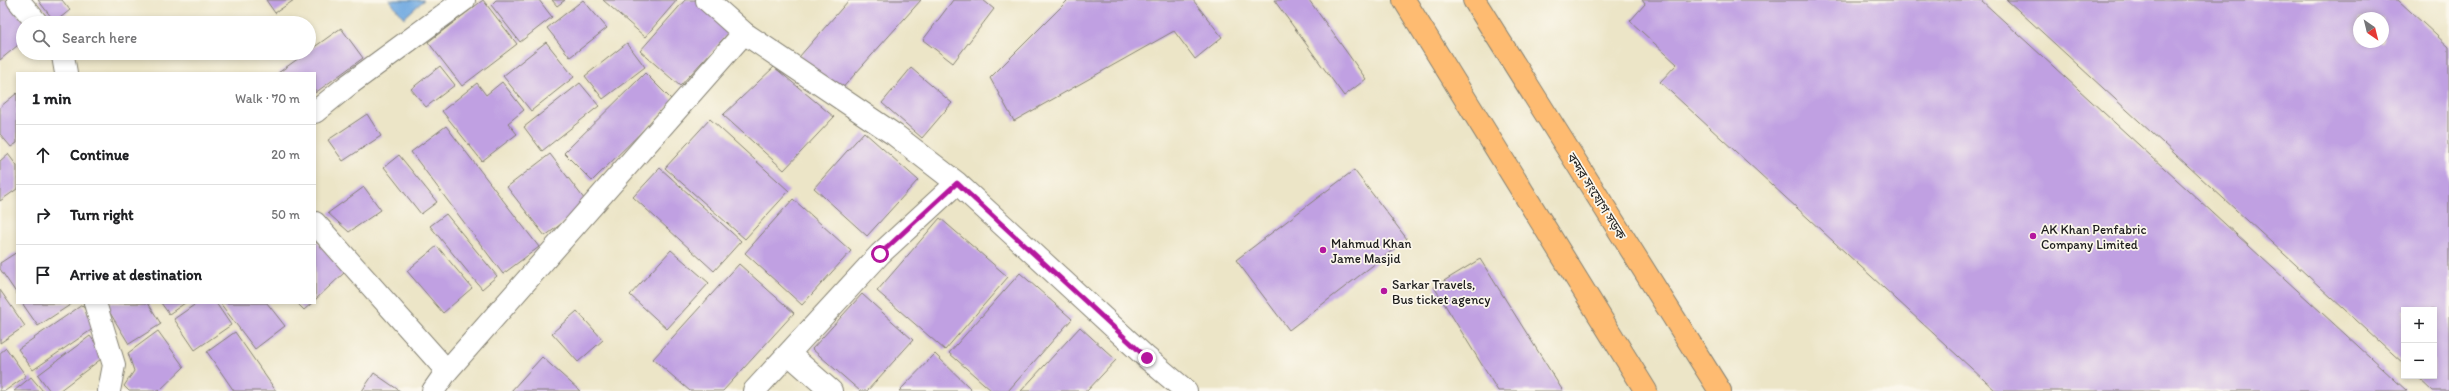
<!DOCTYPE html>
<html lang="en">
<head>
<meta charset="utf-8">
<style>
  body { margin:0; font-family:Itim,"Noto Sans Bengali",sans-serif; background:#f2f2f2; color:#202124 }
  .controls { position:absolute; right:12px; bottom:12px; display:grid; overflow:hidden; border-radius:0px; box-shadow:0 2px 6px #0003 }
  .controls button { width:36px; height:36px; display:grid; place-items:center; padding:0; border:0; border-bottom:1px solid #e0e0e0; background:#fff; color:#202124; font:20px sans-serif }
  .compass { position:absolute; left:2353px; top:12px; width:36px; height:36px; border-radius:50%; background:#fff; box-shadow:0 2px 6px #0003; rotate:145deg }
  .stop { position:absolute; width:12px; height:12px; margin:-9px; border:3px solid #b5179e; border-radius:50%; background:#fff }
  .stop.end { background:#b5179e; border-color:#fff; box-shadow:0 1px 4px #0008 }
  .list { margin:0; padding:0; list-style:none }
  h2 { display:flex; justify-content:space-between; align-items:center; height:52px; margin:0; padding:0 16px; font-size:17px }
  h2 small { font-size:13px; font-weight:400; color:#757577 }
  .list li { display:grid; grid-template-columns:26px 1fr auto; gap:12px; align-items:center; box-sizing:border-box; height:60px; padding:0 16px; border-top:1px solid #e0e0e0 }
  .list b { display:block; font-size:15px; white-space:nowrap }
  .list em { font-size:13px; font-style:normal; color:#757577 }
  .icon { flex:none; width:22px; height:22px; fill:none; stroke:currentColor; stroke-width:2; stroke-linecap:round; stroke-linejoin:round }
  .map { position:relative; flex:none; width:2449px; height:391px; overflow:hidden }
  .search { position:absolute; background:#fff; box-shadow:0 2px 6px #0003; left:16px; top:16px; width:300px; height:44px; display:flex; align-items:center; gap:10px; box-sizing:border-box; padding:0 14px; border-radius:22px; color:#757577; font-size:15px }
  .panel { position:absolute; background:#fff; box-shadow:0 2px 6px #0003; left:16px; top:72px; width:300px; height:232px; border-radius:0px }
  .map>svg:first-child { display:block }
</style>
</head>
<body>
<div class="map">
<svg width="2449" height="391" viewBox="0 0 2449 391">
  <rect width="100%" height="100%" fill="#fbf7ec"/>
  <filter id="ink" filterUnits="userSpaceOnUse"><feTurbulence type="fractalNoise" baseFrequency=".025" numOctaves="2"/><feDisplacementMap in="SourceGraphic" scale="8" xChannelSelector="R" yChannelSelector="G"/><feConvolveMatrix kernelMatrix="1 2 1 2 8 2 1 2 1" color-interpolation-filters="sRGB"/></filter>
  <filter id="wash" filterUnits="userSpaceOnUse"><feTurbulence type="fractalNoise" baseFrequency=".012" numOctaves="4" result="noise"/><feDisplacementMap in="SourceGraphic" scale="16" xChannelSelector="R" yChannelSelector="G"/><feGaussianBlur stdDeviation="0.9" result="paint"/><feColorMatrix in="noise" values="0 0 0 0 0 0 0 0 0 0 0 0 0 0 0 0 0 1.4 0 .05"/><feComposite in="paint" operator="in"/></filter>
  <g filter="url(#wash)">
    <rect width="100%" height="100%" fill="#ece5c7"/>
    <path fill="#72aae1" stroke="#47637e" d="M389,0H424L404,18Z"/>
    <g id="blocks">
      <path fill="#c0a0e2" fill-rule="evenodd" d="M0,0H7L26,23H23V41L0,60Z
        M38,0H62L70,10L55,22Z
        M266,0H294L275,13Z
        M483,0L517,44L462,86L428,42Z
        M496,0H539L552,17L520,42L491,5Z
        M552,0H565L557,6Z
        M583,0L607,28L570,57L547,28Z
        M603,0H677L645,37Z
        M685,0H704L734,27L680,86L640,51Z
        M849,0H921L839,92L799,57Z
        M953,0H983L994,9L953,63L923,40Z
        M1068,0H1193L1222,37L1195,59L1174,31L1014,121L990,78Z
        M1274,0H1309L1366,79L1344,96Z
        M1642,0H1981L2407,391H1996L1660,82L1677,64L1630,21L1645,4Z
        M2007,0H2398L2449,47V391H2433L2417,376H2434V310H2404V364ZM2359,18H2383V42H2359Z
        M341,28L363,58L315,93V73H278Z
        M546,42L574,77L531,111L503,76Z
        M627,43L645,67L603,99L585,76Z
        M440,66L455,85L426,107L411,89Z
        M774,67L834,117L784,170L723,115Z
        M911,68L952,103L922,138L882,103Z
        M645,73L673,101L592,181L564,153Z
        M502,82L524,110L508,123L517,134L482,161L442,111L477,83L486,95Z
        M580,83L599,106L542,151L524,127Z
        M17,93V143L11,147L0,134V107Z
        M367,114L381,136L343,161L328,140Z
        M710,119L789,191L745,239L665,168Z
        M446,126L539,247L503,274L411,152Z
        M864,132L918,180L867,236L814,188Z
        M8,154L17,166V189L0,201V161Z
        M550,154L588,204L545,236L507,187Z
        M399,155L437,202L421,214L384,167Z
        M660,168L741,241L714,271L633,197Z
        M1354,170L1407,239L1289,330L1236,260Z
        M364,187L381,210L349,232L328,213Z
        M793,199L851,251L802,305L745,253Z
        M446,214L497,276L482,289L430,226Z
        M940,218L1008,277L945,350L877,291Z
        M315,239L345,272L315,300Z
        M437,246L472,288L443,313L407,271Z
        M671,250L709,283L667,329L630,295Z
        M17,252V294L0,269V263Z
        M1480,259L1563,391H1498L1434,287Z
        M739,264L794,313L723,391H690L653,359Z
        M1020,273L1072,319L1008,391H992L949,353Z
        M0,290L25,326L0,343Z
        M862,294L913,340L867,391H860L812,349Z
        M22,303H73L38,326Z
        M104,303H148L161,324L129,344Z
        M161,303H185L169,314Z
        M197,303H216L231,325L195,350L174,319Z
        M220,303H267L285,326L255,349Z
        M297,303H312L304,310Z
        M82,305L97,326L33,370L18,349Z
        M577,311L603,340L578,362L552,333Z
        M1080,327L1116,360L1087,391H1021Z
        M158,331L184,367L159,391H129L124,386L134,371L128,353Z
        M235,332L276,391H234L207,352Z
        M90,336L105,356L59,391H50L38,375Z
        M6,348L26,376L5,391H0V353Z
        M935,354L973,391H899Z
        M542,357L580,391H511Z
        M374,373L400,391H362Z
        M31,377L43,391H14Z"/>
    </g>
  </g>
  <g filter="url(#ink)">
    <use href="#blocks" fill-opacity="0" stroke="#848072" stroke-width="1"/>
    <g fill="none" stroke-linecap="round" stroke-linejoin="round">
      <defs>
        <path id="minor" d="M18,0L37,23
          M707,0L744,33L895,135L957,183L1147,358L1186,391
          M61,53L63,56L66,73
          M315,112L347,86L464,0
          M315,223L447,371
          M95,303L114,365L109,391
          M789,354L831,391
          M433,391L447,371L744,33
          M754,391L880,254L957,183"/>
        <path id="trunk" d="M1404,0L1646,391
          M1474,0L1720,391"/>
      </defs>
      <use href="#minor" stroke="#848072" stroke-width="24"/>
      <use href="#trunk" stroke="#848072" stroke-width="24"/>
      <use href="#minor" stroke="#fff" stroke-width="22"/>
      <use href="#trunk" stroke="#febb71" stroke-width="22"/>
    </g>
  </g>
  <g fill="none" stroke-linecap="round" stroke-linejoin="round" filter="url(#ink)">
    <path stroke="#b5179e" stroke-width="5" d="M880,254L957,183L1147,358"/>
  </g>
  <g fill="#b5179e" stroke="#fbf7ec" stroke-width="1.5">
    <circle cx="2033" cy="236" r="4"/>
    <circle cx="1323" cy="250" r="4"/>
    <circle cx="1384" cy="291" r="4"/>
  </g>
  <g text-anchor="middle" stroke-width="3.5" stroke-linejoin="round" paint-order="stroke">
    <g font-size="13" fill="#1c1c1c" stroke="#fbf7ec">
      <text transform="translate(1597 196) rotate(58)" y="5">বন্দর সংযোগ সড়ক</text>
    </g>
    <g font-size="13" fill="#1c1c1c" stroke="#fbf7ec" text-anchor="start">
      <text x="2041" y="234">AK Khan Penfabric<tspan x="2041" dy="15">Company Limited</tspan></text>
      <text x="1331" y="248">Mahmud Khan<tspan x="1331" dy="15">Jame Masjid</tspan></text>
      <text x="1392" y="289">Sarkar Travels,<tspan x="1392" dy="15">Bus ticket agency</tspan></text>
    </g>
  </g>
</svg>
<div class="controls">
<button>+</button>
<button>−</button>
</div>
<svg class="compass" viewBox="-18 -18 36 36"><path d="M0-13l5 13h-10z" fill="#e53935"/><path d="M0 13l5-13h-10z" fill="#757577"/></svg>
<div class="stop" style="left:880px;top:254px"></div>
<div class="stop end" style="left:1147px;top:358px"></div>
<div class="search"><svg class="icon" aria-label="search" viewBox="0 0 24 24"><circle cx="10" cy="10" r="6"/><path d="M15 15l6 6"/></svg>Search here</div>
<section class="panel">
<h2>1 min<small>Walk · 70 m</small></h2>
<ul class="list">
<li><svg class="icon" aria-label="ahead" viewBox="0 0 24 24"><path d="M12 20V5M6 11l6-6 6 6"/></svg><div><b>Continue</b></div><em>20 m</em></li>
<li><svg class="icon" aria-label="right" viewBox="0 0 24 24"><path d="M7 20v-9h11M14 6l5 5-5 5"/></svg><div><b>Turn right</b></div><em>50 m</em></li>
<li><svg class="icon" aria-label="arrive" viewBox="0 0 24 24"><path d="M6 21V4h12l-3 4 3 4H6"/></svg><div><b>Arrive at destination</b></div></li>
</ul>
</section>
</div>
</body>
</html>
